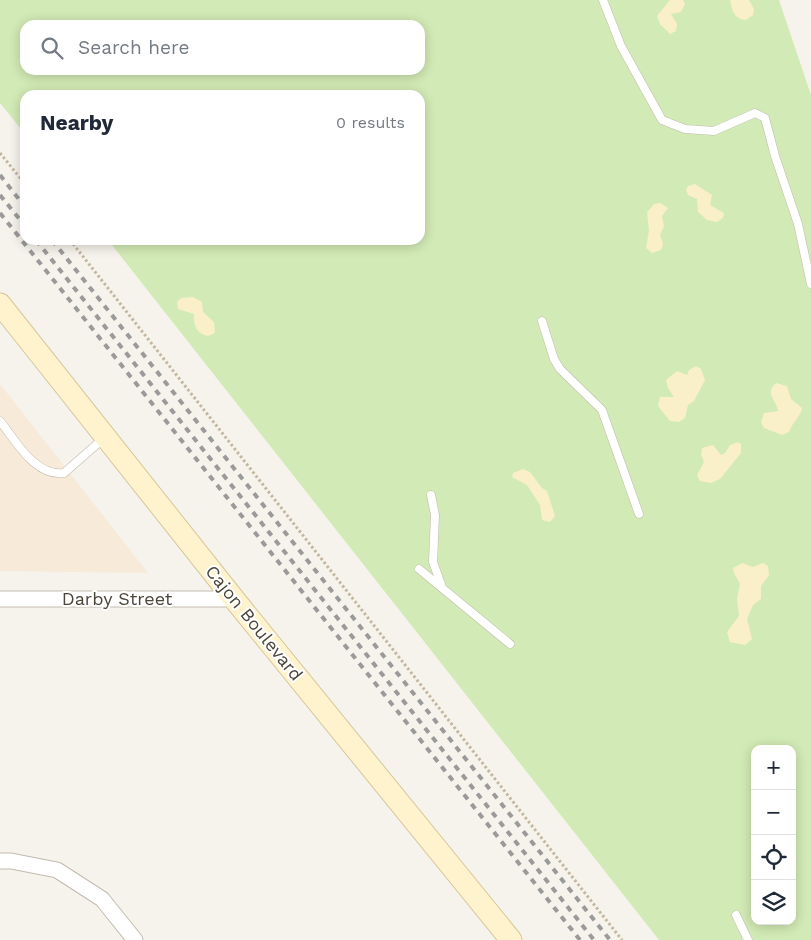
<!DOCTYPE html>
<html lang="en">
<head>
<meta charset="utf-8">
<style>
  body { margin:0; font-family:"Work Sans",sans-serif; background:#f2f2f3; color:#1f2937 }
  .controls { position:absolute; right:15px; bottom:15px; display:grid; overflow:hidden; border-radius:10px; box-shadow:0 2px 12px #0003 }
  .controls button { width:45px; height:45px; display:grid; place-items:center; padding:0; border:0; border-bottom:1px solid #e0e1e3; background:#fff; color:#1f2937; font:25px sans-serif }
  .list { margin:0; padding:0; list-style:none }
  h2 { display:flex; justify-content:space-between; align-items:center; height:65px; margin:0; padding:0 20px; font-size:21px }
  h2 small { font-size:16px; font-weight:400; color:#747a83 }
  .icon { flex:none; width:28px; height:28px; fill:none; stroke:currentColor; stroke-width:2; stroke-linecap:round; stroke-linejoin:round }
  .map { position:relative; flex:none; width:811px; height:940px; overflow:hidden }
  .search { position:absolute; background:#fff; box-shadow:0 2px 12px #0003; left:20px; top:20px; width:405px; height:55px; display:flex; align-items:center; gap:12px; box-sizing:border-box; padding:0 18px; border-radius:15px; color:#747a83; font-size:19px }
  .panel { position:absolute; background:#fff; box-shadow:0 2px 12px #0003; left:20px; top:90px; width:405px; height:155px; border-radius:15px }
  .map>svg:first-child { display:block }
</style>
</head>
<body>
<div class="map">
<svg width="811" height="940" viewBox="0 0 811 940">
  <rect width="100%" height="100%" fill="#f6f3ec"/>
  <path fill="#f7ead8" d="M0,384L148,573L0,571Z"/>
  <path fill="#d2eab5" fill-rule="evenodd" d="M0,0H779L811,95V940H659L108,240H420V95H25V134L0,103ZM25,25H420V70H25ZM755,749H792V921H755Z"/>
  <path fill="#f9efc9" d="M670,0H683L685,4L681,12L671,14L677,24L676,31L670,34L660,24L657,16Z
    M730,0H749L754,9L753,15L746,20C734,19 732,10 730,0Z
    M695,184L712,195L710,205L724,213L723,218L717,222L707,220L698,212L697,199L688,195L686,190L688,186Z
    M660,203L668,208L662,216L664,226L660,235L663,244L661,250L652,253L646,248L649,230L647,212L654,204Z
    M193,297L202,302L203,312L214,322L215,333L208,336C196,334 193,324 194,314L178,309L177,302L181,298Z
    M696,366L701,369L705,380L694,401L688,405L685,418L679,422L670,421L658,406L660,397H674L668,388L666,380L677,371L687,375L689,370Z
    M776,383L787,386L791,399L802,408C802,414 792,423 789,432L782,435L764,428L761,422L764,413L778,411C776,399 764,394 776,383Z
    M738,442L741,444V453L720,479L711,483L700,481L697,475L704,462L701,454L702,448L713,445L721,455L725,453L730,445Z
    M523,469L530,472L542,488L547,491L555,516L550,522L542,520L540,505L527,485L512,477L513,473Z
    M742,563L753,567L763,563L768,566L769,575L761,586V599L753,605L747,619L752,639L745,645L730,642L727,632L739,616L737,599L740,584L734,573L733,568Z"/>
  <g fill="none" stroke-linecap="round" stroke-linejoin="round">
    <defs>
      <path id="lane" d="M603,0L621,46L662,120L685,129L714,131L755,113L765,118L775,156L798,224L811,284
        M542,321L554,359L560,369L602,410L639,514
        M0,421C16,441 35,477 64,473L104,438
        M431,495L435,515L433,562L442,587
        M419,569L510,644
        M736,915L748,940"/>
      <path id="street" d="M0,599H234
        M0,861H11L57,870L102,899L135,940"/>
      <path id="secondary" d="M0,304L234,599L511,940"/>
    </defs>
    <use href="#lane" stroke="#c2bbae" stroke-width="9"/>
    <use href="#street" stroke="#c2bbae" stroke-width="17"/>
    <use href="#secondary" stroke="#d6c79b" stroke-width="23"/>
    <path stroke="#c4b79f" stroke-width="3" stroke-dasharray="2.5 2.5" stroke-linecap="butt" d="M0,153L25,184
      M70,240L622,940"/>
    <use href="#lane" stroke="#fff" stroke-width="8"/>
    <use href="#street" stroke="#fff" stroke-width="15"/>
    <use href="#secondary" stroke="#fff3cd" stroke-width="21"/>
    <path stroke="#9a9a9a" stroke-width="4" stroke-dasharray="6 6" stroke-linecap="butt" d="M0,175L25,207
      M0,195L25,226
      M0,213L580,940
      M36,240L594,940
      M52,240L610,940"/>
  </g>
  <g text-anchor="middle" stroke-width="4" stroke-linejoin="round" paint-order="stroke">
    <g font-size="18" fill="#4b4439" stroke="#fff">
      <text x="117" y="605">Darby Street</text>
      <text transform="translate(254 623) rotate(51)" y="6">Cajon Boulevard</text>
    </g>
  </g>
</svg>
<div class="controls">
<button>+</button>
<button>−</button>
<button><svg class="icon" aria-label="locate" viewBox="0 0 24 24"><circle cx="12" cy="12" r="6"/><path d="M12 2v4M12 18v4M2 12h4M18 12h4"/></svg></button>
<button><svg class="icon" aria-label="layers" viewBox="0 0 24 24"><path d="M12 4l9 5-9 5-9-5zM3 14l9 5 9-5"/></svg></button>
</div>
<div class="search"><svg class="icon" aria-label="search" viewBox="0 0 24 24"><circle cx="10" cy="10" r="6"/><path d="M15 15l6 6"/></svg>Search here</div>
<section class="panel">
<h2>Nearby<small>0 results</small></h2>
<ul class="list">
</ul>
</section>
</div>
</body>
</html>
